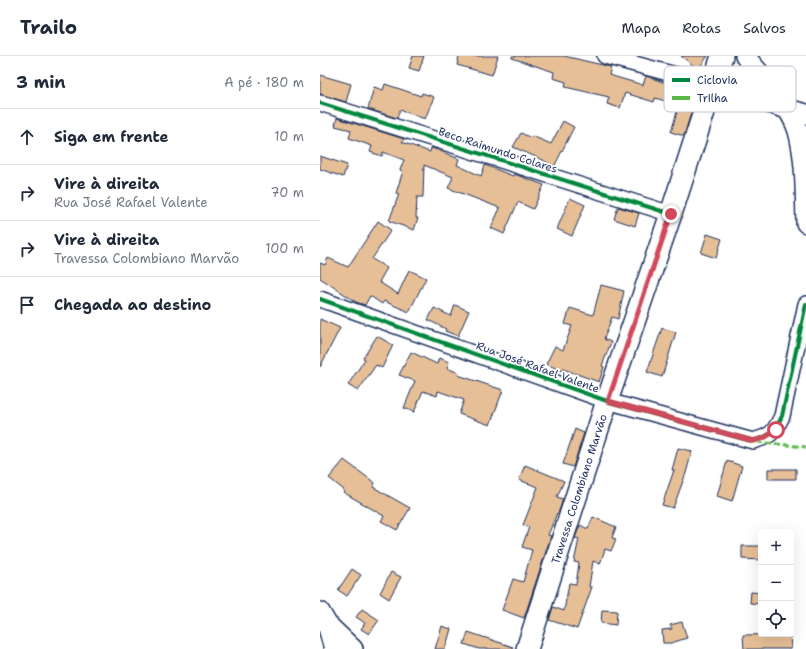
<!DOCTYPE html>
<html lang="pt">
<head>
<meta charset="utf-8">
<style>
  body { margin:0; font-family:"Shantell Sans",sans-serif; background:#f2f2f3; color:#1f2937 }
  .controls { position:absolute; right:12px; bottom:12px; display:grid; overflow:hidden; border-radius:4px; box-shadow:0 4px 16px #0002 }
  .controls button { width:36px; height:36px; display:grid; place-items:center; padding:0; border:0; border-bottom:1px solid #e0e1e3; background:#fff; color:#1f2937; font:20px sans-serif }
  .stop { position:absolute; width:12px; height:12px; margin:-9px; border:3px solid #d1495b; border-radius:50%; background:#fff }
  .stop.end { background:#d1495b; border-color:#fff; box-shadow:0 1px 4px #0008 }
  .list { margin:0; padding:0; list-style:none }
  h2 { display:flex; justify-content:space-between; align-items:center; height:52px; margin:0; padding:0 16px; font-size:17px }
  h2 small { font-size:13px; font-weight:400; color:#747a83 }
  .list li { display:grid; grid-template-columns:26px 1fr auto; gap:12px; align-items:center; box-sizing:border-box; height:56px; padding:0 16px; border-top:1px solid #e0e1e3 }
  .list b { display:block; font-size:15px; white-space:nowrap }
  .list p { margin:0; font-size:13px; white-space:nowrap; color:#747a83 }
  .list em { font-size:13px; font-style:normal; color:#747a83 }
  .icon { flex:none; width:22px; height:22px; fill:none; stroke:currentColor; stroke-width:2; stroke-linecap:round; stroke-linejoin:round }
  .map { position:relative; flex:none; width:486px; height:593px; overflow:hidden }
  header { display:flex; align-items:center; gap:24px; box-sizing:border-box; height:56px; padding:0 20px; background:#fff; border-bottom:1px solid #e0e1e3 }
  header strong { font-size:19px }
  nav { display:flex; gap:22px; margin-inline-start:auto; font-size:14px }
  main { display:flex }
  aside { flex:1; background:#fff }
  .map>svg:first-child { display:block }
</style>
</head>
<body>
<header>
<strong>Trailo</strong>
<nav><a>Mapa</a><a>Rotas</a><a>Salvos</a></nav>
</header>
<main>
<aside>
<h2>3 min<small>A pé · 180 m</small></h2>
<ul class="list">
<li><svg class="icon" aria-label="ahead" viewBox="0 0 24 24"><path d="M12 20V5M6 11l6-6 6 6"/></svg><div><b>Siga em frente</b></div><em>10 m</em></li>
<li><svg class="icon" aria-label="right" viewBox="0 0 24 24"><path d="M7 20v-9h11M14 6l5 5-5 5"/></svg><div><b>Vire à direita</b><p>Rua José Rafael Valente</p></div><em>70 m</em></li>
<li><svg class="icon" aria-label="right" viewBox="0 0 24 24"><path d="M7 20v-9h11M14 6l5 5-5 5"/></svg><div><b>Vire à direita</b><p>Travessa Colombiano Marvão</p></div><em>100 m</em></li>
<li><svg class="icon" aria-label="arrive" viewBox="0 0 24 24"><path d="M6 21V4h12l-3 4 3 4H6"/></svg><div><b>Chegada ao destino</b></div></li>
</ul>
</aside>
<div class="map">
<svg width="486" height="593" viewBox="0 0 486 593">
  <rect width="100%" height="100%" fill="#fff"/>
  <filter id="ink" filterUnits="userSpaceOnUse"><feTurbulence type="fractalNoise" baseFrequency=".025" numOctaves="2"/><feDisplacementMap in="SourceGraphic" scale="8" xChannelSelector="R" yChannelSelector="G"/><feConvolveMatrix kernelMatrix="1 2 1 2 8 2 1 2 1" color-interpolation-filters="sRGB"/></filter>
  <g filter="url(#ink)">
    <path fill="#e6bf97" stroke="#1b2f5e" d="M93,0H104L99,15L89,12Z
      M139,0H178L172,19L137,9Z
      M192,0H244L291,11L289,19L323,29L326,20L349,28L348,30L350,28L377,37L364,80L351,76L359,49L335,42L334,46L305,37L300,52L287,48L289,41L245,31L246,26L233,22L234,16L192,2Z
      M361,0H388L378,13Z
      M0,19L31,28L26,46L0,38Z
      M65,28L101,40L102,37L114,41L105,63L80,54L77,62L48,53L54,31L63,34Z
      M17,62L84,83L82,86L110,96L111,92L118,94L139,103L137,109L161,120L165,109L193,120L194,118L224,129L213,153L198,146L184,178L171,172L180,152L128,132L133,121L104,109L103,141H97L96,162H98L94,174L69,165L79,138L76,137L83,115L80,114L84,104L63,96L62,100L50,96L52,90L29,82L31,74L15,70Z
      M243,65L254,71L234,111L223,104L193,91L201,77L211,82L212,80L231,88Z
      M0,100L27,109L23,121L0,113Z
      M250,142L265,149L252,180L237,173Z
      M298,151L319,157L315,170L294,163Z
      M58,165L71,174L52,203L67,212L59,226L78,238L89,214L106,222L89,256L64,245L62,248L50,240L45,249L36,246L0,222V207L5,209L8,202L28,211Z
      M387,178L402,183L396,202L381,197Z
      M281,229L304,235L298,263L292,261L284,283L291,286L282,310L284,311L279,326L243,313L242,315L226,308L235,290L243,294L252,270L245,268L250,252L273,259Z
      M135,249L149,255L138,280L125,275L126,273L108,264L114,252L131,260Z
      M0,263L20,272L0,311Z
      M342,272L356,276L342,321L327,316Z
      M57,280L73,289L62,312L56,309L38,335L28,329L45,303L43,302Z
      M91,296L117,308L119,302L129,306L127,312L139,317L138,319L183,334L170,369L139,358L144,344L118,335L117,340L103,335L94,356L84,352L95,325L79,319Z
      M255,373L264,377L253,411L243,408Z
      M358,392L372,395L366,417L353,452L342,449L354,414H352Z
      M24,404L55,427L53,431L90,452L77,474L61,465L64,460L23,436L24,434L9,422Z
      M407,405L422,410L412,445L397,440Z
      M205,409L244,425L237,441L243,443L238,458L237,457L228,479L231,480L204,562L182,554L193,523L203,526L212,494L202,491L209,471L203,469L218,431L199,424Z
      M448,413H476V423H448Z
      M273,461L296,471L292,482L296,483L291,495L285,493L280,508L273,505L269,531H272L257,573L229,564L233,551L244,555L249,527L256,528L259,507L254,506L259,483L255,482L260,469L268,473Z
      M422,490H441V504L422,503Z
      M32,513L41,519L27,540L18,534Z
      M71,516L81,521L69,543L60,537Z
      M431,536L441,537V548L430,547Z
      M42,553L59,564L49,578L41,573L45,567L36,561Z
      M282,554L297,555L296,569L281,567Z
      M362,566L367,582L351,587H343L342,574L352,573L350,569Z
      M122,570L131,573L125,593H115Z
      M148,576L193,591L192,593H159L144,588Z
      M470,578L471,593H424L423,579Z"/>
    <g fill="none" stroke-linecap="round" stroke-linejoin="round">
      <defs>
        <path id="minor" d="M285,0L393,29
          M0,47L351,158
          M0,243L287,345L433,385C451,380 454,377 462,360L486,248"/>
        <path id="tertiary" d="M425,0C442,21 470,49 478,75C486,104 485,137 486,167
          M393,29L467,53L486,58
          M0,556L7,568L14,593
          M8,569L33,593"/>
        <path id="secondary" d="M207,593L287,345L351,158L402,0"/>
      </defs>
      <use href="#minor" stroke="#1b2f5e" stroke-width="18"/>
      <use href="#tertiary" stroke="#1b2f5e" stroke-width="22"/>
      <use href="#secondary" stroke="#1b2f5e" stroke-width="24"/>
      <use href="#minor" stroke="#fff" stroke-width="15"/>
      <use href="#tertiary" stroke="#fff" stroke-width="19"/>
      <use href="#secondary" stroke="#fff" stroke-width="21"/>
      <path stroke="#58b947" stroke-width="3" stroke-dasharray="6 3" stroke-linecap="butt" d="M437,386L486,391"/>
      <defs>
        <path id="cycleway" d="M0,47L351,158
          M0,243L287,345L433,385C451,380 454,377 462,360L486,248"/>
      </defs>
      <use href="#cycleway" stroke="#fff" stroke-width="6"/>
      <use href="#cycleway" stroke="#00873e" stroke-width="4"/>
    </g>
  </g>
  <g fill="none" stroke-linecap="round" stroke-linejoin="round" filter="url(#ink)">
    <path stroke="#d1495b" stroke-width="5" d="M351,158L288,345L433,385L444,382L456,374"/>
  </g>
  <g text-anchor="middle" stroke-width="3.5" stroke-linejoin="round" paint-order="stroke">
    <g font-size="11" fill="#1b2f5e" stroke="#fff">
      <text transform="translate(178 94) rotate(18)" y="4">Beco Raimundo Colares</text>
      <text transform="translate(218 311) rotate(20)" y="4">Rua José Rafael Valente</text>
      <text transform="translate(259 433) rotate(-72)" y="4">Travessa Colombiano Marvão</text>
    </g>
  </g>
  <rect x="344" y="10" width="132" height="46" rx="6" fill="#fff" stroke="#bbc1cf" stroke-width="1"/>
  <rect x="352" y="22" width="18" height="4" fill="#00873e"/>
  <rect x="352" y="40" width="18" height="4" fill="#58b947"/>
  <g font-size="11" fill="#1b2f5e">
    <text x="377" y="28">Ciclovia</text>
    <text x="377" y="46">Trilha</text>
  </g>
</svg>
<div class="controls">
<button>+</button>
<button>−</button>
<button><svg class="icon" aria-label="locate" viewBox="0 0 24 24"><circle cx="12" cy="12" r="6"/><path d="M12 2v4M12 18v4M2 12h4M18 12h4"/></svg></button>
</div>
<div class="stop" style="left:456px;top:374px"></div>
<div class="stop end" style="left:351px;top:158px"></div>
</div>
</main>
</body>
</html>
